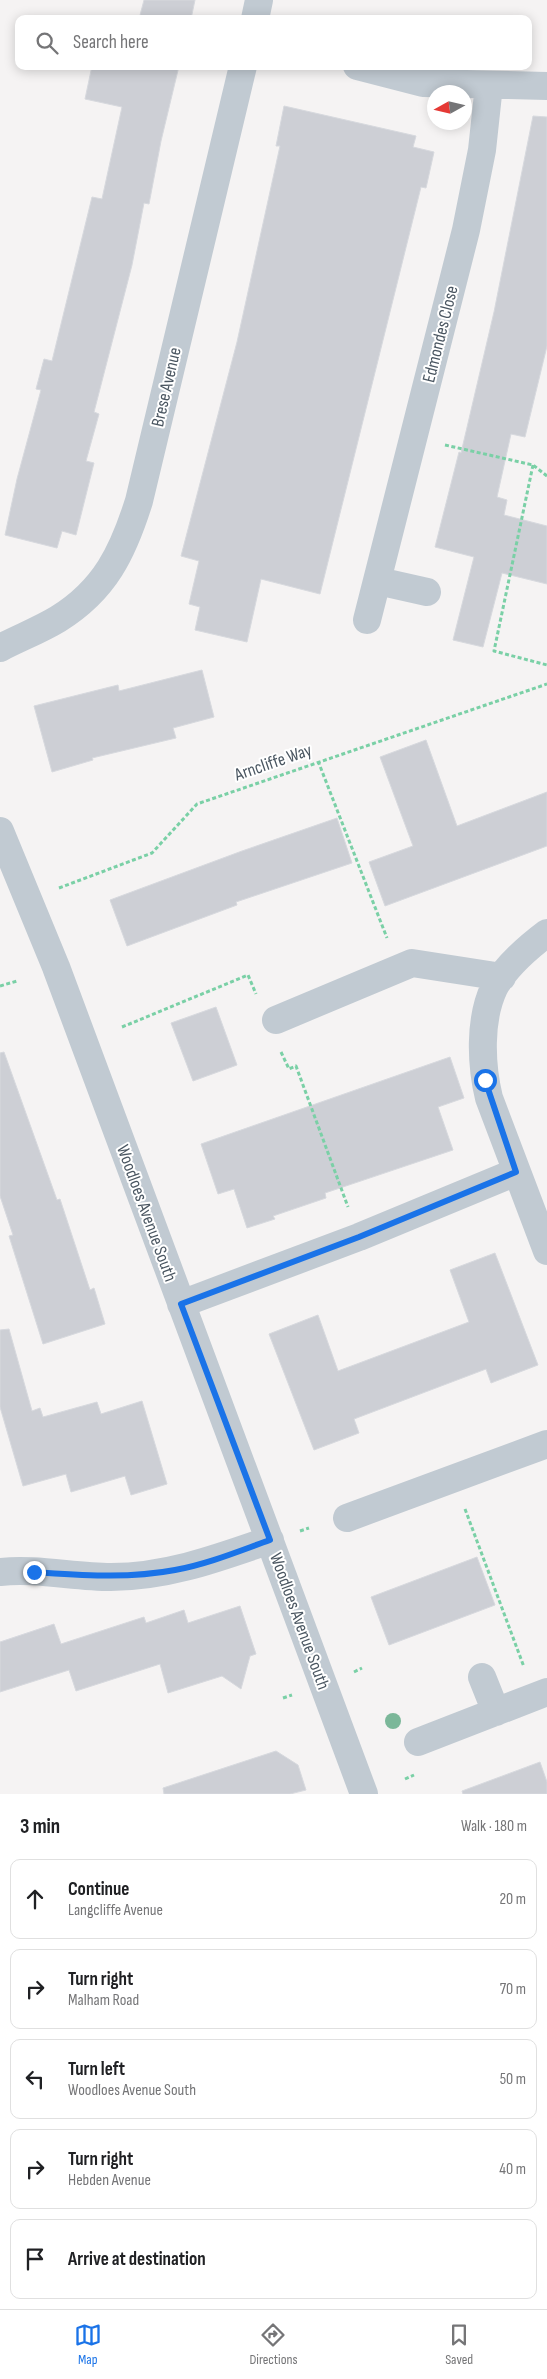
<!DOCTYPE html>
<html lang="en">
<head>
<meta charset="utf-8">
<style>
  body { margin:0; font-family:"Sofia Sans Condensed",sans-serif; background:#f6f6f6; color:#202124 }
  .compass { position:absolute; left:427px; top:85px; width:45px; height:45px; border-radius:50%; background:#fff; box-shadow:0 2px 12px #0003; rotate:262deg }
  .stop { position:absolute; width:15px; height:15px; margin:-11px; border:4px solid #1a73e8; border-radius:50%; background:#fff }
  .stop.end { background:#1a73e8; border-color:#fff; box-shadow:0 1px 5px #0008 }
  .list { margin:0; padding:0; list-style:none }
  h2 { display:flex; justify-content:space-between; align-items:center; height:65px; margin:0; padding:0 20px; font-size:21px }
  h2 small { font-size:16px; font-weight:400; color:#757577 }
  .list li { display:grid; grid-template-columns:32px 1fr auto; gap:15px; align-items:center; box-sizing:border-box; height:80px; margin:0 10px 10px; padding:0 10px; border:1px solid #e0e0e0; border-radius:10px }
  .list b { display:block; font-size:19px; white-space:nowrap }
  .list p { margin:0; font-size:16px; white-space:nowrap; color:#757577 }
  .list em { font-size:16px; font-style:normal; color:#757577 }
  .icon { flex:none; width:28px; height:28px; fill:none; stroke:currentColor; stroke-width:2; stroke-linecap:round; stroke-linejoin:round }
  .map { position:relative; flex:none; width:547px; height:1794px; overflow:hidden }
  .search { position:absolute; background:#fff; box-shadow:0 2px 12px #0003; left:15px; right:15px; top:15px; height:55px; display:flex; align-items:center; gap:12px; box-sizing:border-box; padding:0 18px; border-radius:10px; color:#757577; font-size:19px }
  .sheet { height:515px; background:#fff }
  nav { display:flex; justify-content:space-around; align-items:center; box-sizing:border-box; height:70px; border-top:1px solid #e0e0e0; background:#fff; font-size:14px; color:#757577 }
  nav a { display:grid; justify-items:center; gap:2px }
  nav .on { color:#1a73e8 }
  .map>svg:first-child { display:block }
</style>
</head>
<body>
<div class="map">
<svg width="547" height="1794" viewBox="0 0 547 1794">
  <rect width="100%" height="100%" fill="#f5f3f3"/>
  <path fill="#cdcfd5" stroke="#d7d9de" d="M144,0H195L191,19H139Z
    M92,66H179L161,141L149,204L144,203L132,265L94,412L99,414L86,461L94,463L76,535L62,531L57,548L5,535L17,479L41,390L36,389L44,359L52,361L92,197L102,199L122,107L85,99Z
    M284,106L416,136L413,147L434,152L426,188L421,187L320,594L261,579L247,642L195,630L200,607L189,604L199,561L181,556L237,342L280,146H276Z
    M533,116L547,117V346L525,437L511,434L497,497L507,500L504,515L547,526V584L502,573L483,647L453,640L474,557L435,547L459,452L461,453L494,312Z
    M202,670L214,717L173,728L176,738L92,758L93,760L52,772L34,706L118,685L119,691Z
    M426,740L457,826L547,792V846L385,906L369,862L413,846L380,757Z
    M337,818L352,863L236,902L237,905L127,946L110,900L242,851Z
    M216,1007L237,1065L193,1081L171,1023Z
    M4,1052L57,1200L60,1199L90,1290L94,1288L105,1324L43,1344L9,1236L13,1235L0,1196V1053Z
    M450,1057L464,1098L438,1107L453,1150L325,1193L326,1198L273,1216L275,1219L247,1228L234,1189L218,1194L201,1144Z
    M495,1253L538,1365L491,1383L486,1369L354,1419L359,1433L314,1450L269,1334L318,1315L338,1371L469,1322L450,1270Z
    M9,1329L32,1411L40,1408L43,1417L97,1402L101,1414L142,1401L167,1484L131,1495L125,1476L71,1492L66,1474L23,1486L0,1407V1330Z
    M477,1557L495,1605L389,1645L371,1597Z
    M240,1606L256,1654L250,1656L241,1689L222,1676L168,1693L160,1664L76,1691L69,1670L0,1692V1642L54,1624L61,1644L144,1617L146,1623L184,1610L188,1623Z
    M276,1751L298,1765L306,1790L290,1794H164L163,1788Z
    M540,1762L547,1782V1794H463L462,1791Z"/>
  <g fill="none" stroke-linecap="round" stroke-linejoin="round">
    <path stroke="#7ad0a6" stroke-width="3" stroke-dasharray="4 2.5" stroke-linecap="butt" d="M445,445L533,465L547,476
      M533,465L494,651L547,665
      M318,761L387,938
      M59,888L152,853L197,804L547,684
      M0,986L17,981
      M122,1027L248,975L256,994
      M281,1052L289,1069L296,1066L348,1207
      M465,1509L524,1667
      M300,1531L309,1528
      M354,1672L362,1668
      M283,1698L292,1695
      M405,1779L414,1775"/>
    <path stroke="#c1cad2" stroke-width="28" d="M255,19L259,0
      M357,66L423,83L547,86
      M378,581L427,592
      M367,620L466,230L482,150L489,85
      M0,648C19,638 40,630 58,619C105,590 123,552 139,501L243,66
      M0,831L56,967L364,1794
      M547,933C527,948 506,966 494,988C479,1020 481,1065 489,1098L547,1251
      M276,1020L412,963L502,977
      M181,1304L359,1237L516,1172
      M347,1518L547,1444
      M0,1572C36,1568 74,1577 111,1577C167,1577 218,1558 270,1540
      M482,1677L496,1712
      M418,1742L547,1692"/>
  </g>
  <circle fill="#7bb799" cx="393" cy="1721" r="8"/>
  <g fill="none" stroke-linecap="round" stroke-linejoin="round">
    <path stroke="#1a73e8" stroke-width="6" d="M34,1572C81,1575 128,1579 175,1570C208,1564 239,1551 270,1540L181,1304L359,1237L516,1172L485,1080"/>
  </g>
  <g text-anchor="middle" stroke-width="4" stroke-linejoin="round" paint-order="stroke">
    <g font-size="18" fill="#4a5661" stroke="#fff">
      <text transform="translate(440 334) rotate(-76)" y="6">Edmondes Close</text>
      <text transform="translate(166 387) rotate(-77)" y="6">Brese Avenue</text>
      <text transform="translate(273 762) rotate(-19)" y="6">Arncliffe Way</text>
      <text transform="translate(147 1213) rotate(70)" y="6">Woodloes Avenue South</text>
      <text transform="translate(300 1621) rotate(70)" y="6">Woodloes Avenue South</text>
    </g>
  </g>
</svg>
<svg class="compass" viewBox="-18 -18 36 36"><path d="M0-13l5 13h-10z" fill="#e53935"/><path d="M0 13l5-13h-10z" fill="#757577"/></svg>
<div class="stop" style="left:485px;top:1080px"></div>
<div class="stop end" style="left:34px;top:1572px"></div>
<div class="search"><svg class="icon" aria-label="search" viewBox="0 0 24 24"><circle cx="10" cy="10" r="6"/><path d="M15 15l6 6"/></svg>Search here</div>
</div>
<section class="sheet">
<h2>3 min<small>Walk · 180 m</small></h2>
<ul class="list">
<li><svg class="icon" aria-label="ahead" viewBox="0 0 24 24"><path d="M12 20V5M6 11l6-6 6 6"/></svg><div><b>Continue</b><p>Langcliffe Avenue</p></div><em>20 m</em></li>
<li><svg class="icon" aria-label="right" viewBox="0 0 24 24"><path d="M7 20v-9h11M14 6l5 5-5 5"/></svg><div><b>Turn right</b><p>Malham Road</p></div><em>70 m</em></li>
<li><svg class="icon" aria-label="left" viewBox="0 0 24 24"><path d="M17 20v-9H6M10 6l-5 5 5 5"/></svg><div><b>Turn left</b><p>Woodloes Avenue South</p></div><em>50 m</em></li>
<li><svg class="icon" aria-label="right" viewBox="0 0 24 24"><path d="M7 20v-9h11M14 6l5 5-5 5"/></svg><div><b>Turn right</b><p>Hebden Avenue</p></div><em>40 m</em></li>
<li><svg class="icon" aria-label="arrive" viewBox="0 0 24 24"><path d="M6 21V4h12l-3 4 3 4H6"/></svg><div><b>Arrive at destination</b></div></li>
</ul>
</section>
<nav>
<a class="on"><svg class="icon" aria-label="map" viewBox="0 0 24 24"><path d="M3 6l6-2 6 2 6-2v14l-6 2-6-2-6 2zM9 4v14M15 6v14"/></svg>Map</a>
<a><svg class="icon" aria-label="directions" viewBox="0 0 24 24"><path d="M12 3l9 9-9 9-9-9zM9 14v-3h6M13 9l2 2-2 2"/></svg>Directions</a>
<a><svg class="icon" aria-label="saved" viewBox="0 0 24 24"><path d="M7 4h10v16l-5-4-5 4z"/></svg>Saved</a>
</nav>
</body>
</html>
